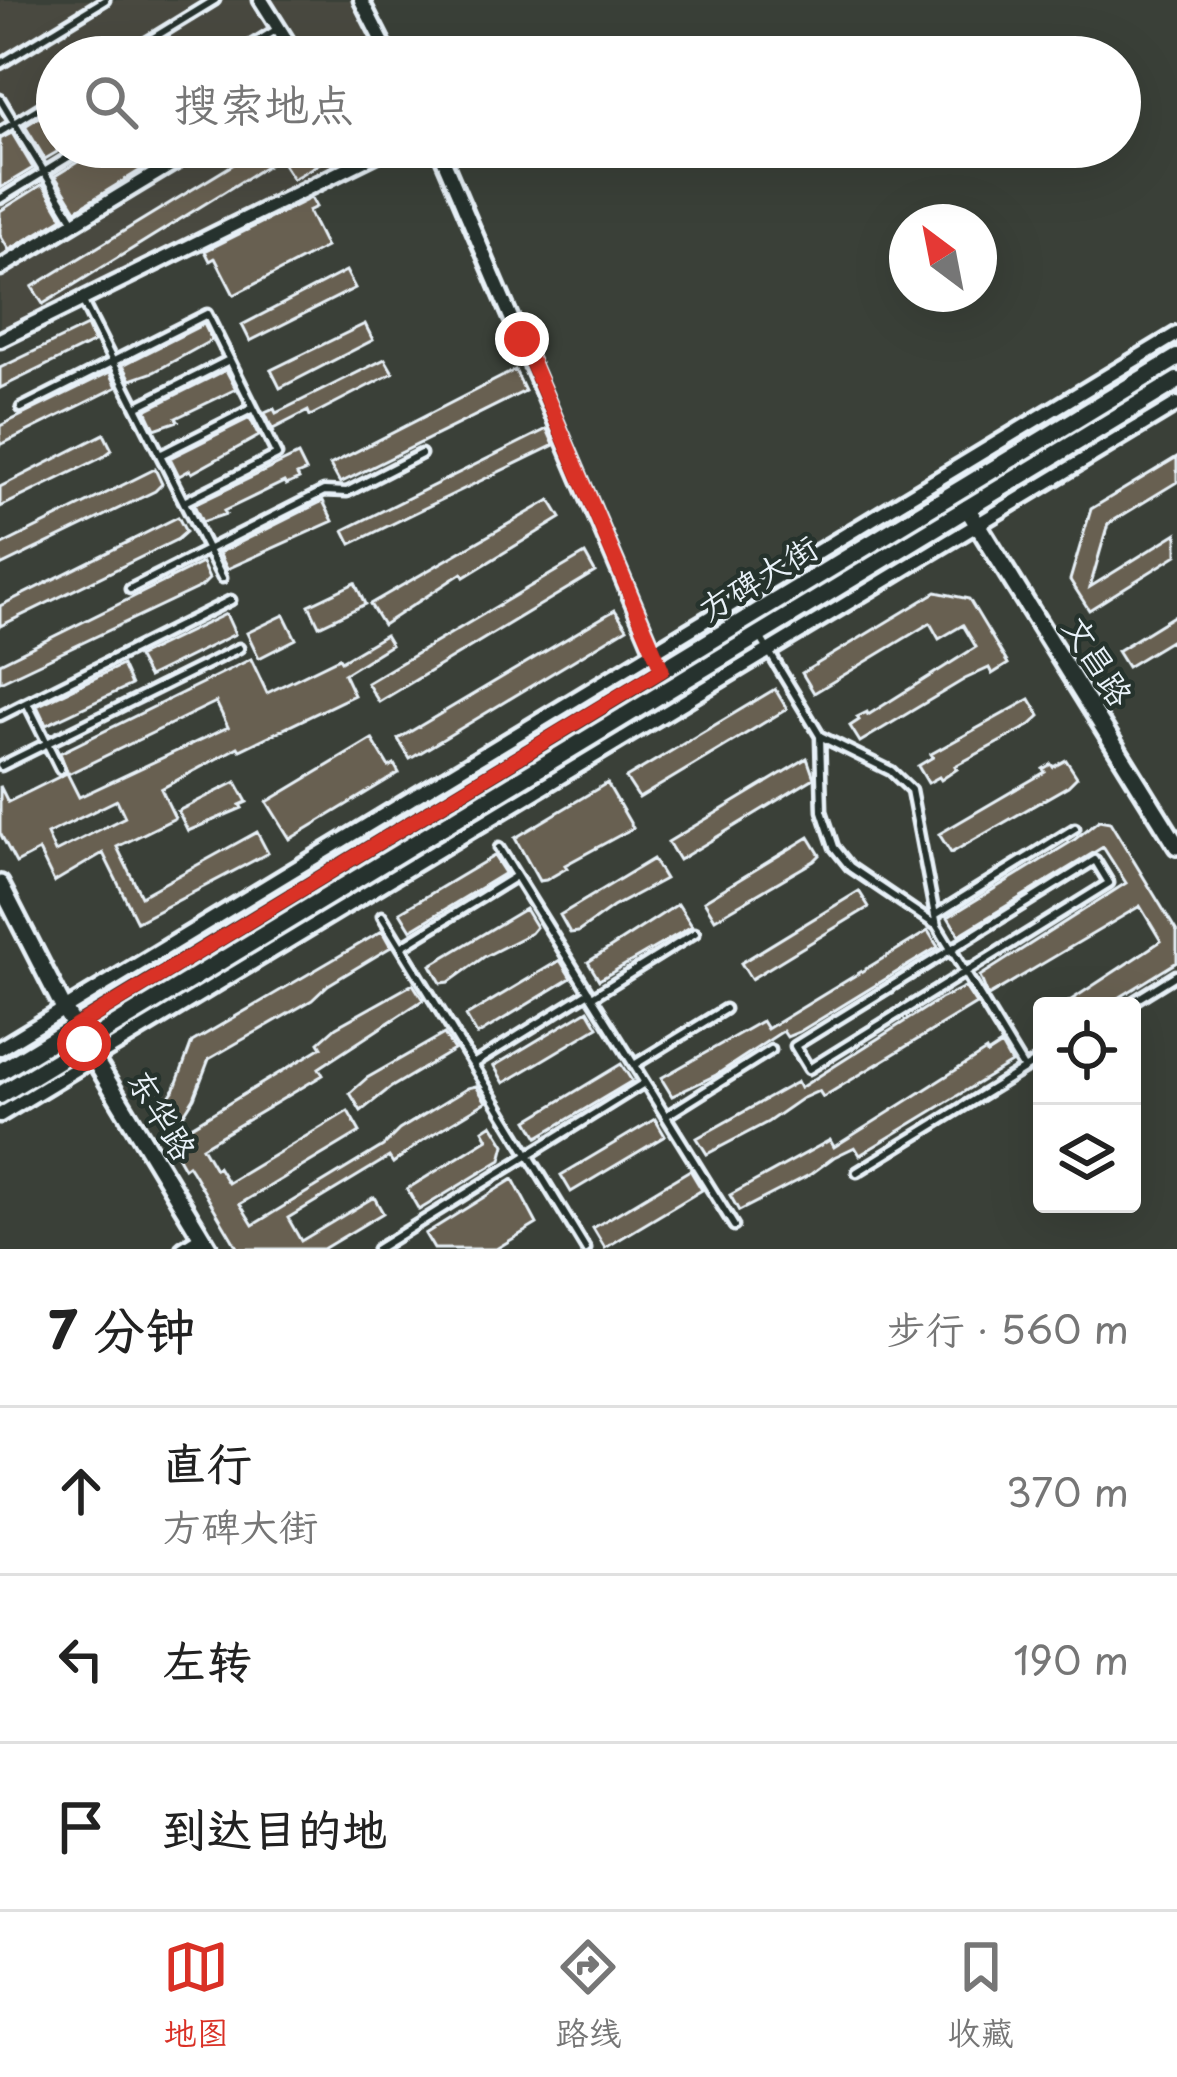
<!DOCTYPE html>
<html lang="zh">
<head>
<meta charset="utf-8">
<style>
  body { margin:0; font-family:"Playpen Sans","LXGW WenKai TC",sans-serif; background:#f6f6f6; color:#222 }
  .controls { position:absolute; right:36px; bottom:36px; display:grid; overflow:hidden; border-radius:12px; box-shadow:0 12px 48px #0002 }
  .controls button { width:108px; height:108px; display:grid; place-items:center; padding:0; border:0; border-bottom:3px solid #e0e0e0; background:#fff; color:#222; font:60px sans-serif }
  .compass { position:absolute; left:889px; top:204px; width:108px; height:108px; border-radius:50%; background:#fff; box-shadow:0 12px 48px #0002; rotate:328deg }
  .stop { position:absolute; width:36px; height:36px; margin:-27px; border:9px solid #d93025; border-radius:50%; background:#fff }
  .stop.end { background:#d93025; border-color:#fff; box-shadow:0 3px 12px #0008 }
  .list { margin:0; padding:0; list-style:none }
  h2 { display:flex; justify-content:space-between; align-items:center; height:156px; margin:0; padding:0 48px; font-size:51px }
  h2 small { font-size:39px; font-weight:400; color:#767676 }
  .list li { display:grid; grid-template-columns:78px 1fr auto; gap:36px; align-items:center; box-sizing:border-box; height:168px; padding:0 48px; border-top:3px solid #e0e0e0 }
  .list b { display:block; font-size:45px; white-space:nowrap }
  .list p { margin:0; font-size:39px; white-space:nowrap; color:#767676 }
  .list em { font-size:39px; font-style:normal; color:#767676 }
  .icon { flex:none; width:66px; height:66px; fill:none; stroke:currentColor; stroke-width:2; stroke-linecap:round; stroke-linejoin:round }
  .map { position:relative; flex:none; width:1177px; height:1249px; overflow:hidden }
  .search { position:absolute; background:#fff; box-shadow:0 12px 48px #0002; left:36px; right:36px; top:36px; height:132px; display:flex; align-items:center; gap:30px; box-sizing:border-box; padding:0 42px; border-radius:66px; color:#767676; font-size:45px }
  .sheet { height:660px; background:#fff }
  nav { display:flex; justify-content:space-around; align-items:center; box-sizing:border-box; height:168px; border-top:3px solid #e0e0e0; background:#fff; font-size:33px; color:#767676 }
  nav a { display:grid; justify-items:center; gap:6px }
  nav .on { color:#d93025 }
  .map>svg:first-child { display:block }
</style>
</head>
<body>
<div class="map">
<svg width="1177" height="1249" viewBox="0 0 1177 1249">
  <rect width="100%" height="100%" fill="#3a4038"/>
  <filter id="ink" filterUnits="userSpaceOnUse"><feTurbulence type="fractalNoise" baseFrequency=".00833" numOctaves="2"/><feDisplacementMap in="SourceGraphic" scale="24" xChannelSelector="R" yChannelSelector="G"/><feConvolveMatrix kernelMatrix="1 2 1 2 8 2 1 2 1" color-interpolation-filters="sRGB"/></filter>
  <g filter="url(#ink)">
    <path fill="#484a40" d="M0,0H350L378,57H57V147H374L0,333Z"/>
    <path fill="#686051" stroke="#e8f1f8" stroke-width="3" fill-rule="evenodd" d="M57,106V152L45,159L25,126Z
      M12,133L33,168L0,188V139Z
      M102,147H178L76,210L55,176Z
      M262,147H268L276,160L43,304L32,287Z
      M307,147H347L293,179L282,162Z
      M43,184L63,218L9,250L0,235V211Z
      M311,198L316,207L308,211L326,247L234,295L215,258L210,261L205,251Z
      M346,271L355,288L250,341L242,325Z
      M204,324L212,340L154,372L131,380L123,365Z
      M365,324L373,340L280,388L271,370Z
      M87,326L94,342L0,388V368Z
      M385,359L393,373L310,416L308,411L273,429L274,433L265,413L274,409L276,413Z
      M226,370L236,389L176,418L178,421L155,429L146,410Z
      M515,370L525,391L340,483L330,465Z
      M110,372L117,387L0,445V426Z
      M250,418L259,436L192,473L190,470L179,476L170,458Z
      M547,429L554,445L351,544L344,530Z
      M104,434L112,450L103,457L0,507V487Z
      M298,455L306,471L297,475L299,479L286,485L284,482L224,511L226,514L202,522L194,505Z
      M1177,457V482L1108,524L1090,587L1177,533V555L1089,610L1070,580L1091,509Z
      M155,469L162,484L155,491L0,566V546Z
      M550,500L561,518L464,577L462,573L383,625L370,604Z
      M323,501L333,521L227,569L219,553Z
      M178,517L186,532L178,539L0,626V606Z
      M585,554L595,572L379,702L367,683Z
      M202,563L209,579L202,586L0,682V663Z
      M355,583L365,604L319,626L309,605Z
      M936,592L969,599L1008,664L992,674L989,668L965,679L860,742L850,726L859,720L857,717L867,712L868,715L976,647L963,625L939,639L930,623L814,693L802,673Z
      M615,610L627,628L410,759L398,739Z
      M226,614L235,634L148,677L137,657Z
      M1177,614V652L1170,641L1127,667L1117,651Z
      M284,615L296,639L259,658L247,633Z
      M385,635L391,645L344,674L354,695L240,750L238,747L161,789L175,818L117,847L141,896L257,832L268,853L137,922L103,853L54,882L39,851L16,863L0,833V786L8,802L67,773L79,797L228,727L216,702L68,774L60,753L251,659L267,693L339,658L341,661ZM117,800L125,817L55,852L47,834Z
      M122,665L131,685L46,725L37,706Z
      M775,689L787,709L639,798L626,778Z
      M1030,699L1040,716L1029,726L955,766L957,769L941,780L939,777L928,783L918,766L933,757L931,754Z
      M372,739L389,767L394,764L399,773L290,839L267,802Z
      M807,758L814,778L679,860L668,842Z
      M1066,760L1077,777L1068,786L951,853L939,834L1045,772L1043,769L1051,764L1053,767Z
      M236,782L247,802L240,805L242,808L188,831L178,811Z
      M607,783L633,828L565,865L567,868L546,880L539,881L515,838Z
      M1099,820L1110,822L1177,932V962L1109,1004L1062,1006L1161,941L1140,906L988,996L980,976L1126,883L1103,847L959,935L948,917L1074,840Z
      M809,837L820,855L814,861L715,919L704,901Z
      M494,856L505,873L411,930L400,912Z
      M653,859L665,879L613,907L578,932L570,933L560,915Z
      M859,891L869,907L751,979L741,963Z
      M678,904L692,926L599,980L588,962Z
      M525,909L536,927L531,933L484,957L449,982L441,983L431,965Z
      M382,931L391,947L328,985L312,1000L209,1059L194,1098L170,1136L157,1114L175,1088L192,1042Z
      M928,931L938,947L799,1032L787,1037L783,1031L716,1075L672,1096L661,1078L762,1021L767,1029Z
      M560,960L571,978L477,1035L466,1016Z
      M413,984L423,1000L319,1068L323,1075L202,1147L215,1169L218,1167L228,1183L348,1111L360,1132L240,1204L253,1225L383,1146L399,1130L468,1088L476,1086L486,1102L422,1141L393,1163L389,1157L288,1218L301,1241L374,1197L383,1213L323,1249H238L192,1171L188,1165L184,1168L168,1140L322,1047L319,1042L336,1027Z
      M965,987L976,1004L823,1097L819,1091L801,1099L768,1122L707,1154L697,1138L797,1082L800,1088L940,999Z
      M588,1010L598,1027L504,1083L494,1066Z
      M444,1034L454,1050L390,1088L361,1111L350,1093L367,1078Z
      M1001,1045L1011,1063L860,1155L855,1147L834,1157L811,1174L739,1211L730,1195L830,1140L834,1147L986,1051L987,1054Z
      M621,1064L632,1081L538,1137L528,1120Z
      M655,1119L665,1136L571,1192L561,1175Z
      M492,1124L505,1145L501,1160L419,1210L407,1189L488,1139L483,1130Z
      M690,1170L702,1190L605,1248L593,1228Z
      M513,1179L537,1224L496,1249H434L425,1234Z"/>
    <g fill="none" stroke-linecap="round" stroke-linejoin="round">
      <defs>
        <path id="service" d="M122,57L215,0
          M232,57L279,28
          M0,64L105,0
          M0,99L75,223
          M0,132L57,97
          M0,199L85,147
          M82,300L222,578
          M136,407L229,360
          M21,408L207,314L277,455L184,502
          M160,455L253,408
          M130,589L324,491L347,492L421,454
          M759,635L820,736L822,811L834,847L850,867L934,924
          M27,703L60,769
          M0,716L231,600
          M820,736L891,771L911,790L937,926L1024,1069
          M1,766L239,648
          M499,848L734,1226
          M1095,860L1109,883L809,1069L795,1046Z
          M935,915L1075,828
          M382,916L586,1249
          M401,947L516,876
          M592,997L695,933
          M1126,1006L1176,975
          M473,1064L589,992
          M634,1065L725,1009
          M666,1116L771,1050
          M857,1172L1042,1058
          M377,1249L644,1083"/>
        <path id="minor" d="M261,0L297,57
          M361,0L390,57
          M438,147L662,671
          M0,268L200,147
          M0,340L391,147
          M0,1048L1177,334
          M0,1115L1177,404
          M183,1249L202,1237"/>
        <path id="tertiary" d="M967,508L1177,846
          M0,884L64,1009L209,1249"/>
        <path id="secondary" d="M0,1072L1177,358
          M0,1095L1177,381"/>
      </defs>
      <use href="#service" stroke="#e8f1f8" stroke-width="15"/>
      <use href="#minor" stroke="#e8f1f8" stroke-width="21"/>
      <use href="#tertiary" stroke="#e8f1f8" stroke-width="24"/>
      <use href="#secondary" stroke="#e8f1f8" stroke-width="26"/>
      <use href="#service" stroke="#26332d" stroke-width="6"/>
      <use href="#minor" stroke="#26332d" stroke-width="12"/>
      <use href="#tertiary" stroke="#26332d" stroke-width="15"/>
      <use href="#secondary" stroke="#26332d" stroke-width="16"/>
    </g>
  </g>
  <g fill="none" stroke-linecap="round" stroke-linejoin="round" filter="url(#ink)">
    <path stroke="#d93025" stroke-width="15" d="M84,1044L75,1027L662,670L522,339"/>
  </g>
  <g text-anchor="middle" stroke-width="9" stroke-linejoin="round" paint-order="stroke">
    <g font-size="33" fill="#e8f1f8" stroke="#26332d">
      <text transform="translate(758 578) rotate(-31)" y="12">方碑大街</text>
      <text transform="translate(1098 661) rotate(58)" y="12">文昌路</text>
      <text transform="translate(162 1115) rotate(59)" y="12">东华路</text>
    </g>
  </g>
</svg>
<div class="controls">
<button><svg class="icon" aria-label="locate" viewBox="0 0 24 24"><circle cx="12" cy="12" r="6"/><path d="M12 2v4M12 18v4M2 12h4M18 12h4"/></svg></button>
<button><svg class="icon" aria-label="layers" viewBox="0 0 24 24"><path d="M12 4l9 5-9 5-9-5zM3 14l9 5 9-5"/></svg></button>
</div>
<svg class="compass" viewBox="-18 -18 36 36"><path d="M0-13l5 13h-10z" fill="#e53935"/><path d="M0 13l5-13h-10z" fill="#767676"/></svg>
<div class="stop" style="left:84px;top:1044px"></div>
<div class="stop end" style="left:522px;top:339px"></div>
<div class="search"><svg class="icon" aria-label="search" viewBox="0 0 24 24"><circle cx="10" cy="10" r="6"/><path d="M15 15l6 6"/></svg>搜索地点</div>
</div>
<section class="sheet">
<h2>7 分钟<small>步行 · 560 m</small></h2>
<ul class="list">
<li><svg class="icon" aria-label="ahead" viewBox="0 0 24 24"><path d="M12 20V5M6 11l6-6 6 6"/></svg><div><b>直行</b><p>方碑大街</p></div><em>370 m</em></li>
<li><svg class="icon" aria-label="left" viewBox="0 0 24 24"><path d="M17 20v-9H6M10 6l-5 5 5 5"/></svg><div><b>左转</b></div><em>190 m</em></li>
<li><svg class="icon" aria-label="arrive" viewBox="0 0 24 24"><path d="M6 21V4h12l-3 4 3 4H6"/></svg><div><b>到达目的地</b></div></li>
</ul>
</section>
<nav>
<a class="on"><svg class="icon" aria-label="map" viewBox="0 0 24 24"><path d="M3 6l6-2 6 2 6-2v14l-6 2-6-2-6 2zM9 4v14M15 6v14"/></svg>地图</a>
<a><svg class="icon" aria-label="directions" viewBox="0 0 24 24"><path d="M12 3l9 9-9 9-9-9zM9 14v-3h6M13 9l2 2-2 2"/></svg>路线</a>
<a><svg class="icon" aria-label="saved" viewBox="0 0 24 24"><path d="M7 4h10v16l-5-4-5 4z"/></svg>收藏</a>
</nav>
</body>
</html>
